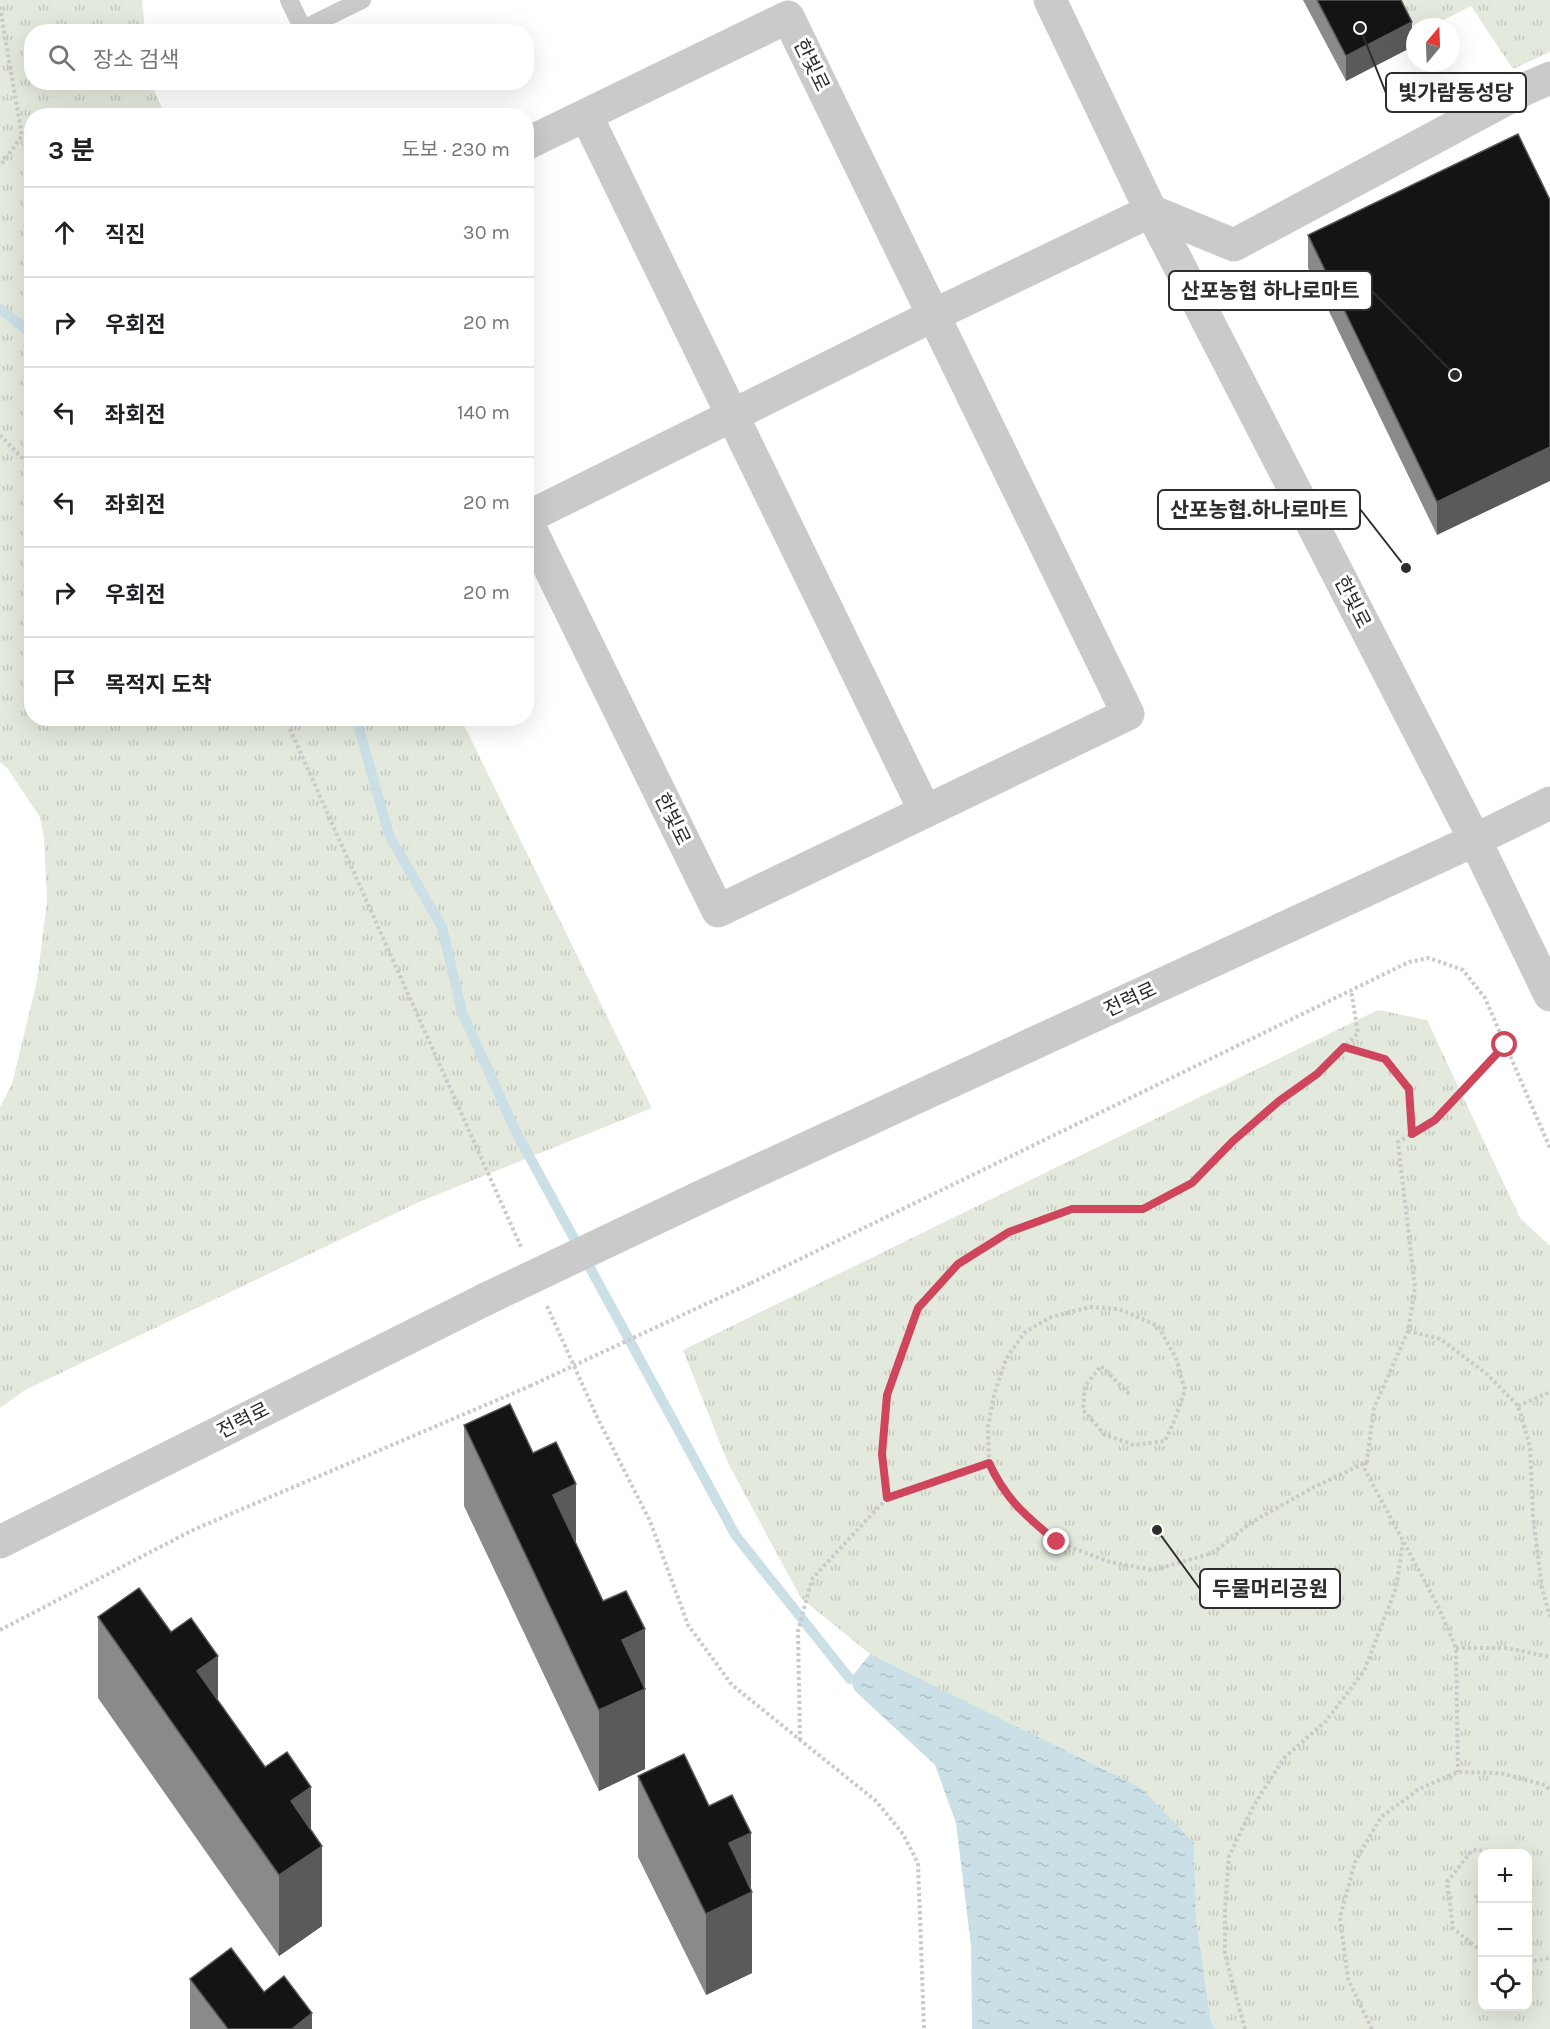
<!DOCTYPE html>
<html lang="ko">
<head>
<meta charset="utf-8">
<style>
  body { margin:0; font-family:Karla,"Noto Sans KR",sans-serif; background:#f6f6f6; color:#202124 }
  .controls { position:absolute; right:18px; bottom:18px; display:grid; overflow:hidden; border-radius:12px; box-shadow:0 6px 24px #0002 }
  .controls button { width:54px; height:54px; display:grid; place-items:center; padding:0; border:0; border-bottom:2px solid #e0e0e0; background:#fff; color:#202124; font:30px sans-serif }
  .compass { position:absolute; left:1406px; top:18px; width:54px; height:54px; border-radius:50%; background:#fff; box-shadow:0 6px 24px #0002; rotate:19deg }
  .stop { position:absolute; width:18px; height:18px; margin:-14px; border:4px solid #cf455c; border-radius:50%; background:#fff }
  .stop.end { background:#cf455c; border-color:#fff; box-shadow:0 2px 6px #0008 }
  .list { margin:0; padding:0; list-style:none }
  h2 { display:flex; justify-content:space-between; align-items:center; height:78px; margin:0; padding:0 24px; font-size:26px }
  h2 small { font-size:20px; font-weight:400; color:#757577 }
  .list li { display:grid; grid-template-columns:39px 1fr auto; gap:18px; align-items:center; box-sizing:border-box; height:90px; padding:0 24px; border-top:2px solid #e0e0e0 }
  .list b { display:block; font-size:22px; white-space:nowrap }
  .list em { font-size:20px; font-style:normal; color:#757577 }
  .icon { flex:none; width:33px; height:33px; fill:none; stroke:currentColor; stroke-width:2; stroke-linecap:round; stroke-linejoin:round }
  .map { position:relative; flex:none; width:1550px; height:2029px; overflow:hidden }
  .search { position:absolute; background:#fff; box-shadow:0 6px 24px #0002; left:24px; top:24px; width:510px; height:66px; display:flex; align-items:center; gap:15px; box-sizing:border-box; padding:0 21px; border-radius:24px; color:#757577; font-size:22px }
  .panel { position:absolute; background:#fff; box-shadow:0 6px 24px #0002; left:24px; top:108px; width:510px; height:618px; border-radius:24px }
  .map>svg:first-child { display:block }
</style>
</head>
<body>
<div class="map">
<svg width="1550" height="2029" viewBox="0 0 1550 2029">
  <defs>
    <pattern id="grass-tufts" width="24" height="20" patternUnits="userSpaceOnUse" patternTransform="scale(1.5)"><rect width="24" height="20" fill="#e4e9dd"/><path d="M3 7l-1-3M5 7V3M7 7l1-3M15 17l-1-3M17 17v-4M19 17l1-3" fill="none" stroke="#c4c8be"/></pattern>
    <pattern id="water-ripples" width="26" height="14" patternUnits="userSpaceOnUse" patternTransform="scale(1.5)"><rect width="26" height="14" fill="#cbdfe7"/><path d="M2 4q2-2 4 0t4 0M15 11q2-2 4 0t4 0" fill="none" stroke="#afc0c6"/></pattern>
  </defs>
  <rect width="100%" height="100%" fill="#fff"/>
  <path fill="url(#grass-tufts)" fill-rule="evenodd" d="M0,0H142L145,31L32,32V82L151,83L165,115L32,116V718L461,719L652,1108L419,1202L25,1390L0,1408V1107L12,1084L37,981L47,902L44,837L40,817L7,768L0,762Z
    M1401,0H1550V52L1513,69L1471,6L1430,27H1415V30Z
    M1378,1010L1427,1020L1520,1218L1550,1246V2029H1216L1211,2022L1196,1918L1194,1843L967,1703L870,1654L801,1598L728,1463L683,1350ZM1482,1854H1528V2006H1482Z"/>
  <path fill="url(#water-ripples)" d="M870,1654L1141,1788L1194,1843L1196,1918L1211,2022L1216,2029H972L971,1946L956,1823L935,1765L855,1691L850,1679Z"/>
  <g fill="none" stroke-linecap="round" stroke-linejoin="round">
    <path stroke="#cbdfe7" stroke-width="10" d="M0,309L32,334
      M356,718L389,835L442,927L462,1012L515,1130L736,1536L850,1679"/>
    <path stroke="#cacaca" stroke-width="4" stroke-dasharray="3 3" stroke-linecap="butt" d="M0,7L22,136L0,166
      M0,435L32,468
      M285,718L521,1247
      M1344,1047L1385,1059L1409,1089L1412,1134
      M751,1283L1409,962L1429,958L1463,970L1485,998L1550,1148
      M547,1306L598,1419L650,1521L688,1625L732,1685L876,1801L903,1834L918,1863L924,2029
      M1408,1331L1440,1339L1487,1374L1518,1406L1530,1446L1533,1517L1542,1588L1550,1617
      M1129,1394L1101,1366L1085,1386L1083,1410L1105,1435L1134,1445L1165,1441L1175,1419L1185,1390L1176,1358L1158,1326L1119,1309L1090,1307L1051,1317L1025,1332L1006,1359L994,1395L988,1427L989,1463L999,1484L1022,1512L1057,1542L1110,1562L1153,1570L1213,1553L1252,1522L1314,1487L1367,1462L1368,1451
      M1518,1406L1550,1392
      M1368,1452L1374,1408L1408,1331L1415,1288L1398,1142L1435,1120L1505,1045
      M1366,1462L1365,1470L1438,1606L1456,1648L1458,1772
      M887,1498L989,1463
      M0,1630L193,1530L530,1386
      M1456,1648H1507L1550,1657
      M800,1740L798,1631L812,1579L887,1498L882,1454L887,1395L918,1308L958,1264L1009,1232L1072,1209H1143L1192,1183L1233,1141L1279,1101L1317,1074L1358,1033L1351,990
      M1482,1892L1475,1898L1482,1905
      M1482,1952L1453,1928L1447,1882L1472,1850L1496,1851L1499,1854
      M1528,1962L1550,1958
      M1245,2029L1225,1955V1907L1229,1856L1254,1805L1284,1758L1326,1721L1364,1671L1396,1588L1403,1542
      M1372,2029L1348,1979L1340,1917L1355,1862L1381,1817L1419,1789L1458,1772L1500,1773L1545,1785L1550,1790"/>
    <path stroke="#cacaca" stroke-width="18" d="M289,0L303,29L362,0"/>
    <path stroke="#cacaca" stroke-width="33" d="M586,115L925,811
      M526,144L788,17L1128,714L718,911L526,520
      M526,518L934,315L1151,211L1234,245L1525,89L1550,78"/>
    <path stroke="#cacaca" stroke-width="33" d="M1050,0L1151,211L1475,840L1550,995
      M709,1193L1475,840L1550,803
      M0,1542L486,1299"/>
    <path stroke="#cacaca" stroke-width="4" stroke-dasharray="3 3" stroke-linecap="butt" d="M530,1386L751,1283"/>
    <path stroke="#cacaca" stroke-width="33" d="M486,1299L709,1193"/>
  </g>
  <path fill="#8a8a8a" d="M1303,0H1401L1412,47L1346,81Z
    M1518,134L1437,535L1308,268V235Z
    M464,1425L576,1544L645,1687V1769L599,1791L464,1506Z
    M98,1617L218,1700L311,1830L322,1926L279,1956L98,1698Z
    M638,1776L751,1889L752,1973L706,1995L638,1857Z
    M190,1979L264,1992L312,2029H190Z"/>
  <path fill="#5a5a5a" d="M1412,22V47L1346,81V56Z
    M1550,447V481L1437,535V502Z
    M576,1484V1565L553,1495Z
    M645,1629V1769L599,1791V1710L622,1640Z
    M218,1656V1737L197,1671Z
    M311,1787V1853L322,1846V1926L279,1956V1875L291,1801Z
    M751,1833V1893L752,1892V1973L706,1995V1914L729,1843Z
    M312,2013V2029H292Z"/>
  <path fill="#141414" stroke="#5a5a5a" stroke-width="1.5" d="M1317,0H1401L1412,22L1346,56Z
    M1518,134L1550,200V447L1437,502L1308,235Z
    M510,1404L533,1453L556,1442L576,1484L553,1495L603,1601L626,1591L645,1629L622,1640L645,1689L599,1710L464,1425Z
    M139,1588L171,1632L191,1618L218,1656L197,1671L265,1767L287,1752L311,1787L291,1801L322,1846L279,1875L98,1617Z
    M684,1754L709,1806L732,1795L751,1833L729,1843L752,1892L706,1914L638,1776Z
    M231,1948L264,1992L284,1976L312,2013L292,2029H228L190,1979Z"/>
  <g fill="none" stroke-linecap="round" stroke-linejoin="round">
    <path stroke="#cf455c" stroke-width="8" d="M1057,1542C1026,1516 1006,1500 989,1463L887,1498L882,1454L887,1395L918,1308L958,1264L1009,1232L1072,1209H1143L1192,1183L1233,1141L1279,1101L1317,1074L1344,1047L1385,1059L1409,1089L1412,1134L1435,1120L1505,1045"/>
  </g>
  <g text-anchor="middle" stroke-width="6" stroke-linejoin="round" paint-order="stroke">
    <g font-size="20" fill="#2d2d2d" stroke="#fff">
      <text transform="translate(812 65) rotate(64)" y="7">한빛로</text>
      <text transform="translate(1353 602) rotate(63)" y="7">한빛로</text>
      <text transform="translate(673 819) rotate(64)" y="7">한빛로</text>
      <text transform="translate(1130 999) rotate(-25)" y="7">전력로</text>
      <text transform="translate(243 1420) rotate(-27)" y="7">전력로</text>
    </g>
  </g>
  <path fill="none" stroke="#2d2d2d" stroke-width="2" d="M1360 28L1386 93M1455 375L1372 291M1406 568L1360 509M1157 1530L1200 1589"/>
  <g fill="#2d2d2d" stroke="#fff" stroke-width="2">
    <circle cx="1360" cy="28" r="6"/>
    <circle cx="1455" cy="375" r="6"/>
    <circle cx="1406" cy="568" r="6"/>
    <circle cx="1157" cy="1530" r="6"/>
  </g>
  <g fill="#fff" stroke="#2d2d2d" stroke-width="2">
    <rect x="1386" y="73" width="140" height="39" rx="6"/>
    <rect x="1169" y="271" width="203" height="39" rx="6"/>
    <rect x="1158" y="490" width="202" height="39" rx="6"/>
    <rect x="1200" y="1569" width="140" height="39" rx="6"/>
  </g>
  <g font-size="21" text-anchor="middle" font-weight="bold" fill="#2d2d2d">
    <text x="1456" y="100">빛가람동성당</text>
    <text x="1270" y="298">산포농협 하나로마트</text>
    <text x="1259" y="517">산포농협.하나로마트</text>
    <text x="1270" y="1596">두물머리공원</text>
  </g>
</svg>
<div class="controls">
<button>+</button>
<button>−</button>
<button><svg class="icon" aria-label="locate" viewBox="0 0 24 24"><circle cx="12" cy="12" r="6"/><path d="M12 2v4M12 18v4M2 12h4M18 12h4"/></svg></button>
</div>
<svg class="compass" viewBox="-18 -18 36 36"><path d="M0-13l5 13h-10z" fill="#e53935"/><path d="M0 13l5-13h-10z" fill="#757577"/></svg>
<div class="stop" style="left:1505px;top:1045px"></div>
<div class="stop end" style="left:1057px;top:1542px"></div>
<div class="search"><svg class="icon" aria-label="search" viewBox="0 0 24 24"><circle cx="10" cy="10" r="6"/><path d="M15 15l6 6"/></svg>장소 검색</div>
<section class="panel">
<h2>3 분<small>도보 · 230 m</small></h2>
<ul class="list">
<li><svg class="icon" aria-label="ahead" viewBox="0 0 24 24"><path d="M12 20V5M6 11l6-6 6 6"/></svg><div><b>직진</b></div><em>30 m</em></li>
<li><svg class="icon" aria-label="right" viewBox="0 0 24 24"><path d="M7 20v-9h11M14 6l5 5-5 5"/></svg><div><b>우회전</b></div><em>20 m</em></li>
<li><svg class="icon" aria-label="left" viewBox="0 0 24 24"><path d="M17 20v-9H6M10 6l-5 5 5 5"/></svg><div><b>좌회전</b></div><em>140 m</em></li>
<li><svg class="icon" aria-label="left" viewBox="0 0 24 24"><path d="M17 20v-9H6M10 6l-5 5 5 5"/></svg><div><b>좌회전</b></div><em>20 m</em></li>
<li><svg class="icon" aria-label="right" viewBox="0 0 24 24"><path d="M7 20v-9h11M14 6l5 5-5 5"/></svg><div><b>우회전</b></div><em>20 m</em></li>
<li><svg class="icon" aria-label="arrive" viewBox="0 0 24 24"><path d="M6 21V4h12l-3 4 3 4H6"/></svg><div><b>목적지 도착</b></div></li>
</ul>
</section>
</div>
</body>
</html>
